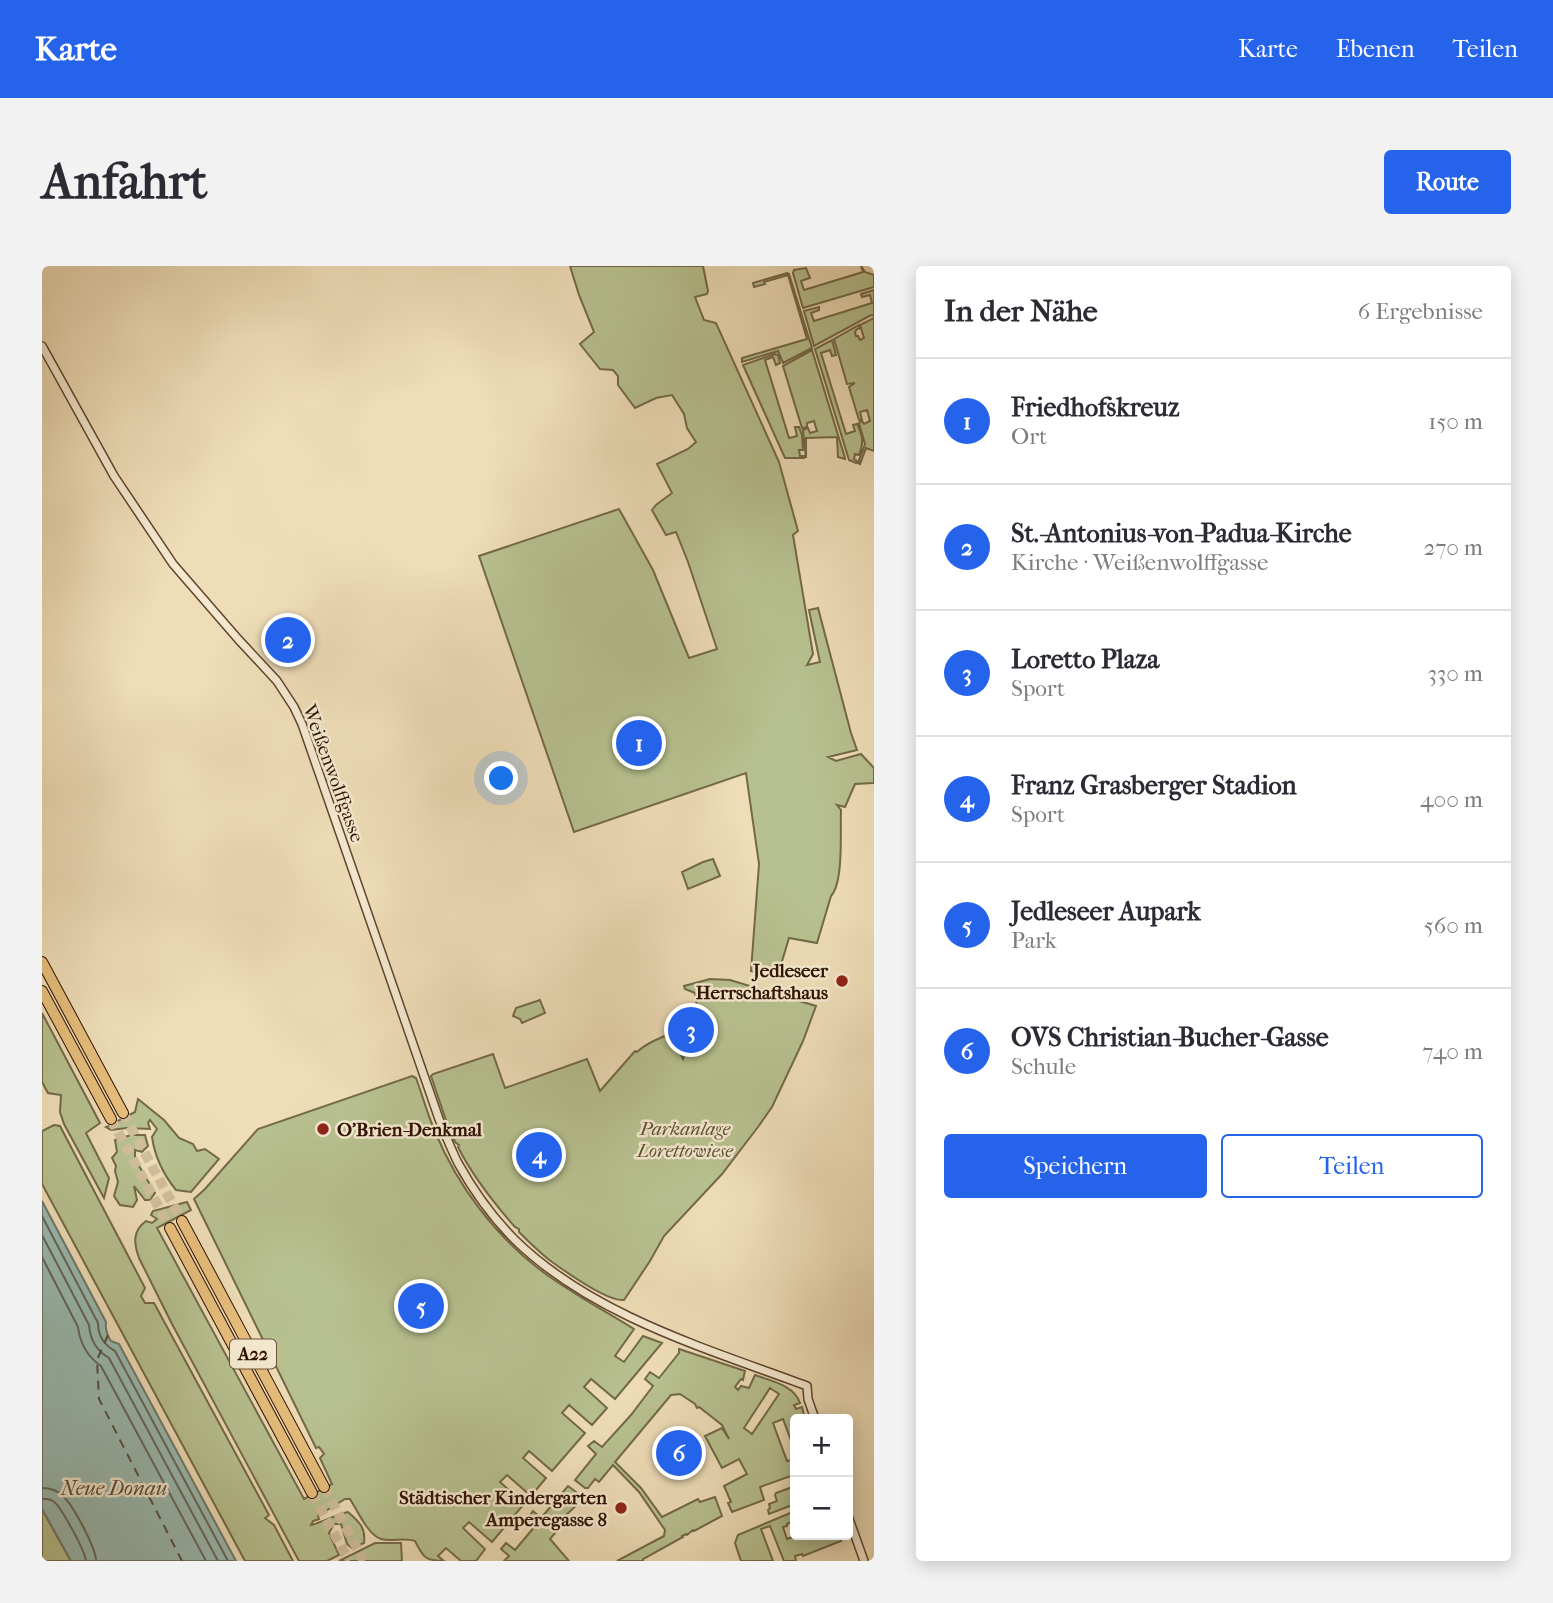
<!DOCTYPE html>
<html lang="de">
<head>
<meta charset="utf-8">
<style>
  body { margin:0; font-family:"IM FELL French Canon",serif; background:#f2f2f3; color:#2b2b33 }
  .controls { position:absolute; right:21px; bottom:21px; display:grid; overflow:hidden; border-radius:7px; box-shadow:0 4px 18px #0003 }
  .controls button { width:63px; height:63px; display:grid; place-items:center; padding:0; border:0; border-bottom:2px solid #e1e1e2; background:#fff; color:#2b2b33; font:35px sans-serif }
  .you { position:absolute; left:460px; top:513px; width:24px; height:24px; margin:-18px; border:5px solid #fff; border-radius:50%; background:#1a73e8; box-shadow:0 0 0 10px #1a73e833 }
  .badge { display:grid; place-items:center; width:46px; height:46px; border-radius:50%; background:#2563eb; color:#fff; font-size:23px; font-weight:700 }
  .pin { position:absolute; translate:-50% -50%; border:4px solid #fff; box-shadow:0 2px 7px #0006 }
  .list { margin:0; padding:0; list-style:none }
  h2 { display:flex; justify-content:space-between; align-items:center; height:91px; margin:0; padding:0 28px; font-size:30px }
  h2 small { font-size:23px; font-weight:400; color:#7c7c81 }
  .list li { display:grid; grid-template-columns:46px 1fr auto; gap:21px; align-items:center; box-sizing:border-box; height:126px; padding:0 28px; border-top:2px solid #e1e1e2 }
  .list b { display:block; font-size:26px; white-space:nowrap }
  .list p { margin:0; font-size:23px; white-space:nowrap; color:#7c7c81 }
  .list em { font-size:23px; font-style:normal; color:#7c7c81 }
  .actions { display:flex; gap:14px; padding:21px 28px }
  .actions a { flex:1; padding:16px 0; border:2px solid #2563eb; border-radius:7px; text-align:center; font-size:24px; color:#2563eb }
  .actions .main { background:#2563eb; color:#fff }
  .map { position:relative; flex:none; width:832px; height:1295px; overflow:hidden; border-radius:7px }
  header { display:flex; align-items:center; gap:42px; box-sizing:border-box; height:98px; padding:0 35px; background:#2563eb; color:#fff }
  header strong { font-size:33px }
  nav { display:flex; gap:38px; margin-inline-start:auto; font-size:24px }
  .intro { display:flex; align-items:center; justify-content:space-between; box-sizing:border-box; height:168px; padding:0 42px }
  h1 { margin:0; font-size:49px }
  .button { padding:18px 32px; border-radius:7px; background:#2563eb; color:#fff; font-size:24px; font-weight:700 }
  main { display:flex; gap:42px; padding:0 42px }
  aside { flex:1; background:#fff; border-radius:7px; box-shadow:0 4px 18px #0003 }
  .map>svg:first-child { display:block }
</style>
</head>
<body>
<header>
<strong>Karte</strong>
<nav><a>Karte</a><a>Ebenen</a><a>Teilen</a></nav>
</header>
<div class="intro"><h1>Anfahrt</h1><a class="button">Route</a></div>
<main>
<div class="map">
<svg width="832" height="1295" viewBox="0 0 832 1295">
  <rect width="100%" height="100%" fill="#eeddb7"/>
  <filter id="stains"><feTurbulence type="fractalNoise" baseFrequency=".00286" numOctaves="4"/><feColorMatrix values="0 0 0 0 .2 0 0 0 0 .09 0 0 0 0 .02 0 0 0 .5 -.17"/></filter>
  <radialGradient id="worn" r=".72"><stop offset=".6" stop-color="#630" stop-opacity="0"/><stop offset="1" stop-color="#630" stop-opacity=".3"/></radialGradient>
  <path fill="#b7c18f" stroke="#736948" stroke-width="2" fill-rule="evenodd" d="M528,0H661L666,25L665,28L653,31L662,54L674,57L737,196L756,265L751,269L771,388L765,399L778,396L767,344L776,342L809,467L815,484L786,491L794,495L819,488L832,502V517L813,518L803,541L795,539L799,544C798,564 802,616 789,630L775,677L747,672L735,712L732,713L709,705L717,598L704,507L532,566L437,290L577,243L611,304L647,392L675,383L646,296L634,266L624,269L610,244L614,239L630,227L615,198L646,183L654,176L645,162L642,148L630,129L614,132L593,142L576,119V110L571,104L558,103L538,78L552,66L537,29Z
    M819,0L823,6L832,9V21L761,42L751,7L752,4L764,2L768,12L759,15L762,24L821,6Z
    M745,7L747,8L770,82L741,97L736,85L700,96V92L765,73L746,9L722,16L723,18L712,21L711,17Z
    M832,24V50L829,49L772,80L762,45L777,41V44L769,47L772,55L830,37L828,29L820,31L819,28Z
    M832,52V185L824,182L818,198L816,197L823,178L817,157L820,155L822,158L828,155L825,144L818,146L820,154H817L807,121L813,117L805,118L792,73L817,59L818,62L815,63L813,66L814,70H816L818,74L822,72L818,59Z
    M790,74L794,89L790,90L788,84L779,87L804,168L813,165L811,159L815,158C821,170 822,176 817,189L813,188L812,193L815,195L814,197L807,194L773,83Z
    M770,84L803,192V193L796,191L795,171L764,172V192L761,164L766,162L768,167L775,165L772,155L765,157V161L760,162L741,100Z
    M733,88L736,89L738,97L734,99L731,91L723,94L747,172L755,170L753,161H757L760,169L761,184H757L758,190H762V192H743L701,99Z
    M671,593L678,610L646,623L640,606L661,596Z
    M668,713L688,714L774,740L761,775L730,841L716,861L680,908L622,970L608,995L582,1034C567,1036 524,1006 510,996C498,987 487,976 477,966V963L473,961C451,936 431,911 416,881L417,879L413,876L410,869L411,867L407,863L389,810L391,808L451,788L463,822L545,793L558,825L593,785L595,786C604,777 616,773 627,768L631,773L641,793L643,788L634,744L655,741L653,727L643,723L642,720Z
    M498,734L503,747L480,757L478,753L471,750L474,742Z
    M0,747L58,857L44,867L67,912L62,932L22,858L18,846L19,829L6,827L0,816Z
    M370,810L374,812C381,831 386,850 394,868C416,920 452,968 497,1003C527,1026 560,1043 592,1063L573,1090L582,1096L601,1070L620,1077L573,1133L549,1113L542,1121L565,1142L550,1159L527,1139L520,1147L543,1167L510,1205L487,1185L481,1192L504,1212L489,1230L465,1209L458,1216L482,1238L450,1276L427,1256L421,1262L443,1283L434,1295H419L404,1282L396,1290L402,1295C383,1295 381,1291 373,1275C362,1271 350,1276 339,1273C326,1269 315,1244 308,1233H303L276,1250L277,1253L271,1255L269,1259C281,1256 293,1249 306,1246C317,1256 324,1261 322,1277L310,1282L305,1278L299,1258H292L287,1267L297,1289L285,1295H257L130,1058L97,992C92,978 90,965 104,955L110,957L115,953L109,949L111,945L145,936L149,944L115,962L262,1233L290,1218L278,1192L282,1188L277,1181L274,1182L152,933L163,923L216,863Z
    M96,833L122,854L137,872L151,878L155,885L163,883L177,893L149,926L134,924C121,908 113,892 110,871L115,863L108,854L106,857L108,863L85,862L69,864L64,861L93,846Z
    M12,859L18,860L103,1022L99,1030L103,1037H112L227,1249L223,1252L232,1259L251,1295H203L0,918V865Z
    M89,869H103L106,880L100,886L93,884V893L113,927L108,934H103L92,920L95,934L91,941L78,939L72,930L76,916L73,905L74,900L70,892L75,886L73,874Z
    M637,1083L703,1105L701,1114L699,1113L693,1121L696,1124L699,1120L707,1122L713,1109C729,1115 752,1119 758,1137L752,1139L754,1143L760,1141L763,1153H753V1185L741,1153L731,1157L745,1195L753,1193V1201L750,1202L752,1207L749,1210L718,1221L722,1234L690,1246L686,1237L689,1236L682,1220L705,1208L697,1193L680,1202L663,1170L680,1162L687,1173L680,1159L657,1141L655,1142L653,1138L638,1128L629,1129L573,1196L599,1222L620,1251L656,1233L658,1236L673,1231L680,1250L652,1265L651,1264L645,1269L644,1268L640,1270L641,1271L601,1293V1295H575L622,1270L623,1264L597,1226L571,1199L557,1216L553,1213L546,1222H543L533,1214L554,1188L546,1180L552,1175L560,1181L589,1149L611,1120L603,1113L608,1106L617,1112L637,1087ZM728,1122L737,1128L710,1168L702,1162Z
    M526,1220L542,1232L523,1250L524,1254L508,1273L527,1295H462L467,1290L459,1283L464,1277L473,1284L494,1259L486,1252L491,1245L499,1252Z
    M753,1220V1238L727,1248L726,1244L728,1242L727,1238L735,1235L733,1229L734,1227Z
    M0,1243L29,1295H0Z
    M753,1245V1256L752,1255L745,1258V1260L741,1261L745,1273L753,1270V1268L797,1269L799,1275L761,1290L760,1288L753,1290L754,1295H742L728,1260L719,1263L731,1295H699L693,1277L696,1269Z
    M333,1277H359L360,1295H297Z"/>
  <path fill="#99bbb2" stroke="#6f776b" stroke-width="2" d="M0,935L64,1056C63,1064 65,1069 69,1075L77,1078L194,1295H29L0,1243Z"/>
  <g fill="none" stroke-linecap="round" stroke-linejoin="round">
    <path stroke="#646659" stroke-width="2" d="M0,950L56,1057C56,1070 62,1079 73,1085L186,1295
      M0,969L47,1059C48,1073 55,1085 67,1092L176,1295
      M0,991L36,1061C38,1077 46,1091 59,1100L164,1295
      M0,1222C8,1222 15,1224 21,1230C31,1239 54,1282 54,1295
      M0,1233C5,1233 7,1232 11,1235C19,1240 43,1285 44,1295"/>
    <path stroke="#544c3e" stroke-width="2" stroke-dasharray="9 7" stroke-linecap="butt" d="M66,1069L55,1094L57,1133L140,1295"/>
    <path stroke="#d1be9c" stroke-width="10" stroke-dasharray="10 5" stroke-linecap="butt" d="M81,847L140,955
      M69,853L128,962
      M282,1221L322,1295
      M270,1227L307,1295"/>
    <defs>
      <path id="tertiary" d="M0,80L72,210L131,298L196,373L235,415L252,441L260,458L397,853C403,868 409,883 416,897C431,924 451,952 473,974C551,1050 666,1083 765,1120L766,1133L773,1153
        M806,1250L822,1295"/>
      <path id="motorway" d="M0,696L81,847
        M0,725L69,853
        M140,955L282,1221
        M128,962L270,1227"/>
    </defs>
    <use href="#tertiary" stroke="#5f442e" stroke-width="10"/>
    <use href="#motorway" stroke="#2f1100" stroke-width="12"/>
    <use href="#tertiary" stroke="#f4e9d0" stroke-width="7"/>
    <use href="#motorway" stroke="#e7be7c" stroke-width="10"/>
  </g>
  <g fill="#8f2418" stroke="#f4e9d0" stroke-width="2.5">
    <circle cx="800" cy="715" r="7"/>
    <circle cx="281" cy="863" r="7"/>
    <circle cx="579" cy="1242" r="7"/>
  </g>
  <g text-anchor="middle" stroke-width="5" stroke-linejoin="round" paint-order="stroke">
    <rect fill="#f4e9d0" stroke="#6a523e" stroke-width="2" x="188" y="1073.5" width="46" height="29" rx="5"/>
    <g font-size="18" font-weight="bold" fill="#2f1100">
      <text x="211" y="1094">A22</text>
    </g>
    <g font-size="19" fill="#2f1100" stroke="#f4e9d0">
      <text transform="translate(292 507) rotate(70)" y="7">Weißenwolffgasse</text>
    </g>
    <g font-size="19" font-weight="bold" fill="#2f1100" stroke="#f4e9d0" text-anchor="end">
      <text x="786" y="711">Jedleseer<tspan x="786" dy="22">Herrschaftshaus</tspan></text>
      <text x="295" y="870" text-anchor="start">O'Brien-Denkmal</text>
      <text x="565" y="1238">Städtischer Kindergarten<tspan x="565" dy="22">Amperegasse 8</tspan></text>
    </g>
    <g font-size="19" font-style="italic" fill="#5f4f32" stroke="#f4e9d0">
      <text x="643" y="869">Parkanlage<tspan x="643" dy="22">Lorettowiese</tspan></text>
    </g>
    <g font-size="21" font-style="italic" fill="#544c3e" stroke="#f4e9d0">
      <text x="72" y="1229">Neue Donau</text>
    </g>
  </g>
  <rect width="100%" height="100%" filter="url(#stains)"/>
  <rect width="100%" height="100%" fill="url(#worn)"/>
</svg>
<div class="controls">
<button>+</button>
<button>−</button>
</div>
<div class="you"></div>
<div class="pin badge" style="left:597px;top:477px">1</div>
<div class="pin badge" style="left:246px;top:374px">2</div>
<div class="pin badge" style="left:649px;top:764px">3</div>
<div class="pin badge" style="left:497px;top:889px">4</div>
<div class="pin badge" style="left:379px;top:1040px">5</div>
<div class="pin badge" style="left:637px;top:1187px">6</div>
</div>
<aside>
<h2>In der Nähe<small>6 Ergebnisse</small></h2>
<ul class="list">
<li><span class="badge">1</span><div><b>Friedhofskreuz</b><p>Ort</p></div><em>150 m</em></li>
<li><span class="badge">2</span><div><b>St.-Antonius-von-Padua-Kirche</b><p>Kirche · Weißenwolffgasse</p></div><em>270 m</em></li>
<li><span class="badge">3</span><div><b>Loretto Plaza</b><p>Sport</p></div><em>330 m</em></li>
<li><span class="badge">4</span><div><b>Franz Grasberger Stadion</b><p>Sport</p></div><em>400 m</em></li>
<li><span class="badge">5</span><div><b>Jedleseer Aupark</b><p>Park</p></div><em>560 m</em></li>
<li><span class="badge">6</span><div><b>OVS Christian-Bucher-Gasse</b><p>Schule</p></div><em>740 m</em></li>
</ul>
<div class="actions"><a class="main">Speichern</a><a>Teilen</a></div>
</aside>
</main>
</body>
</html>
